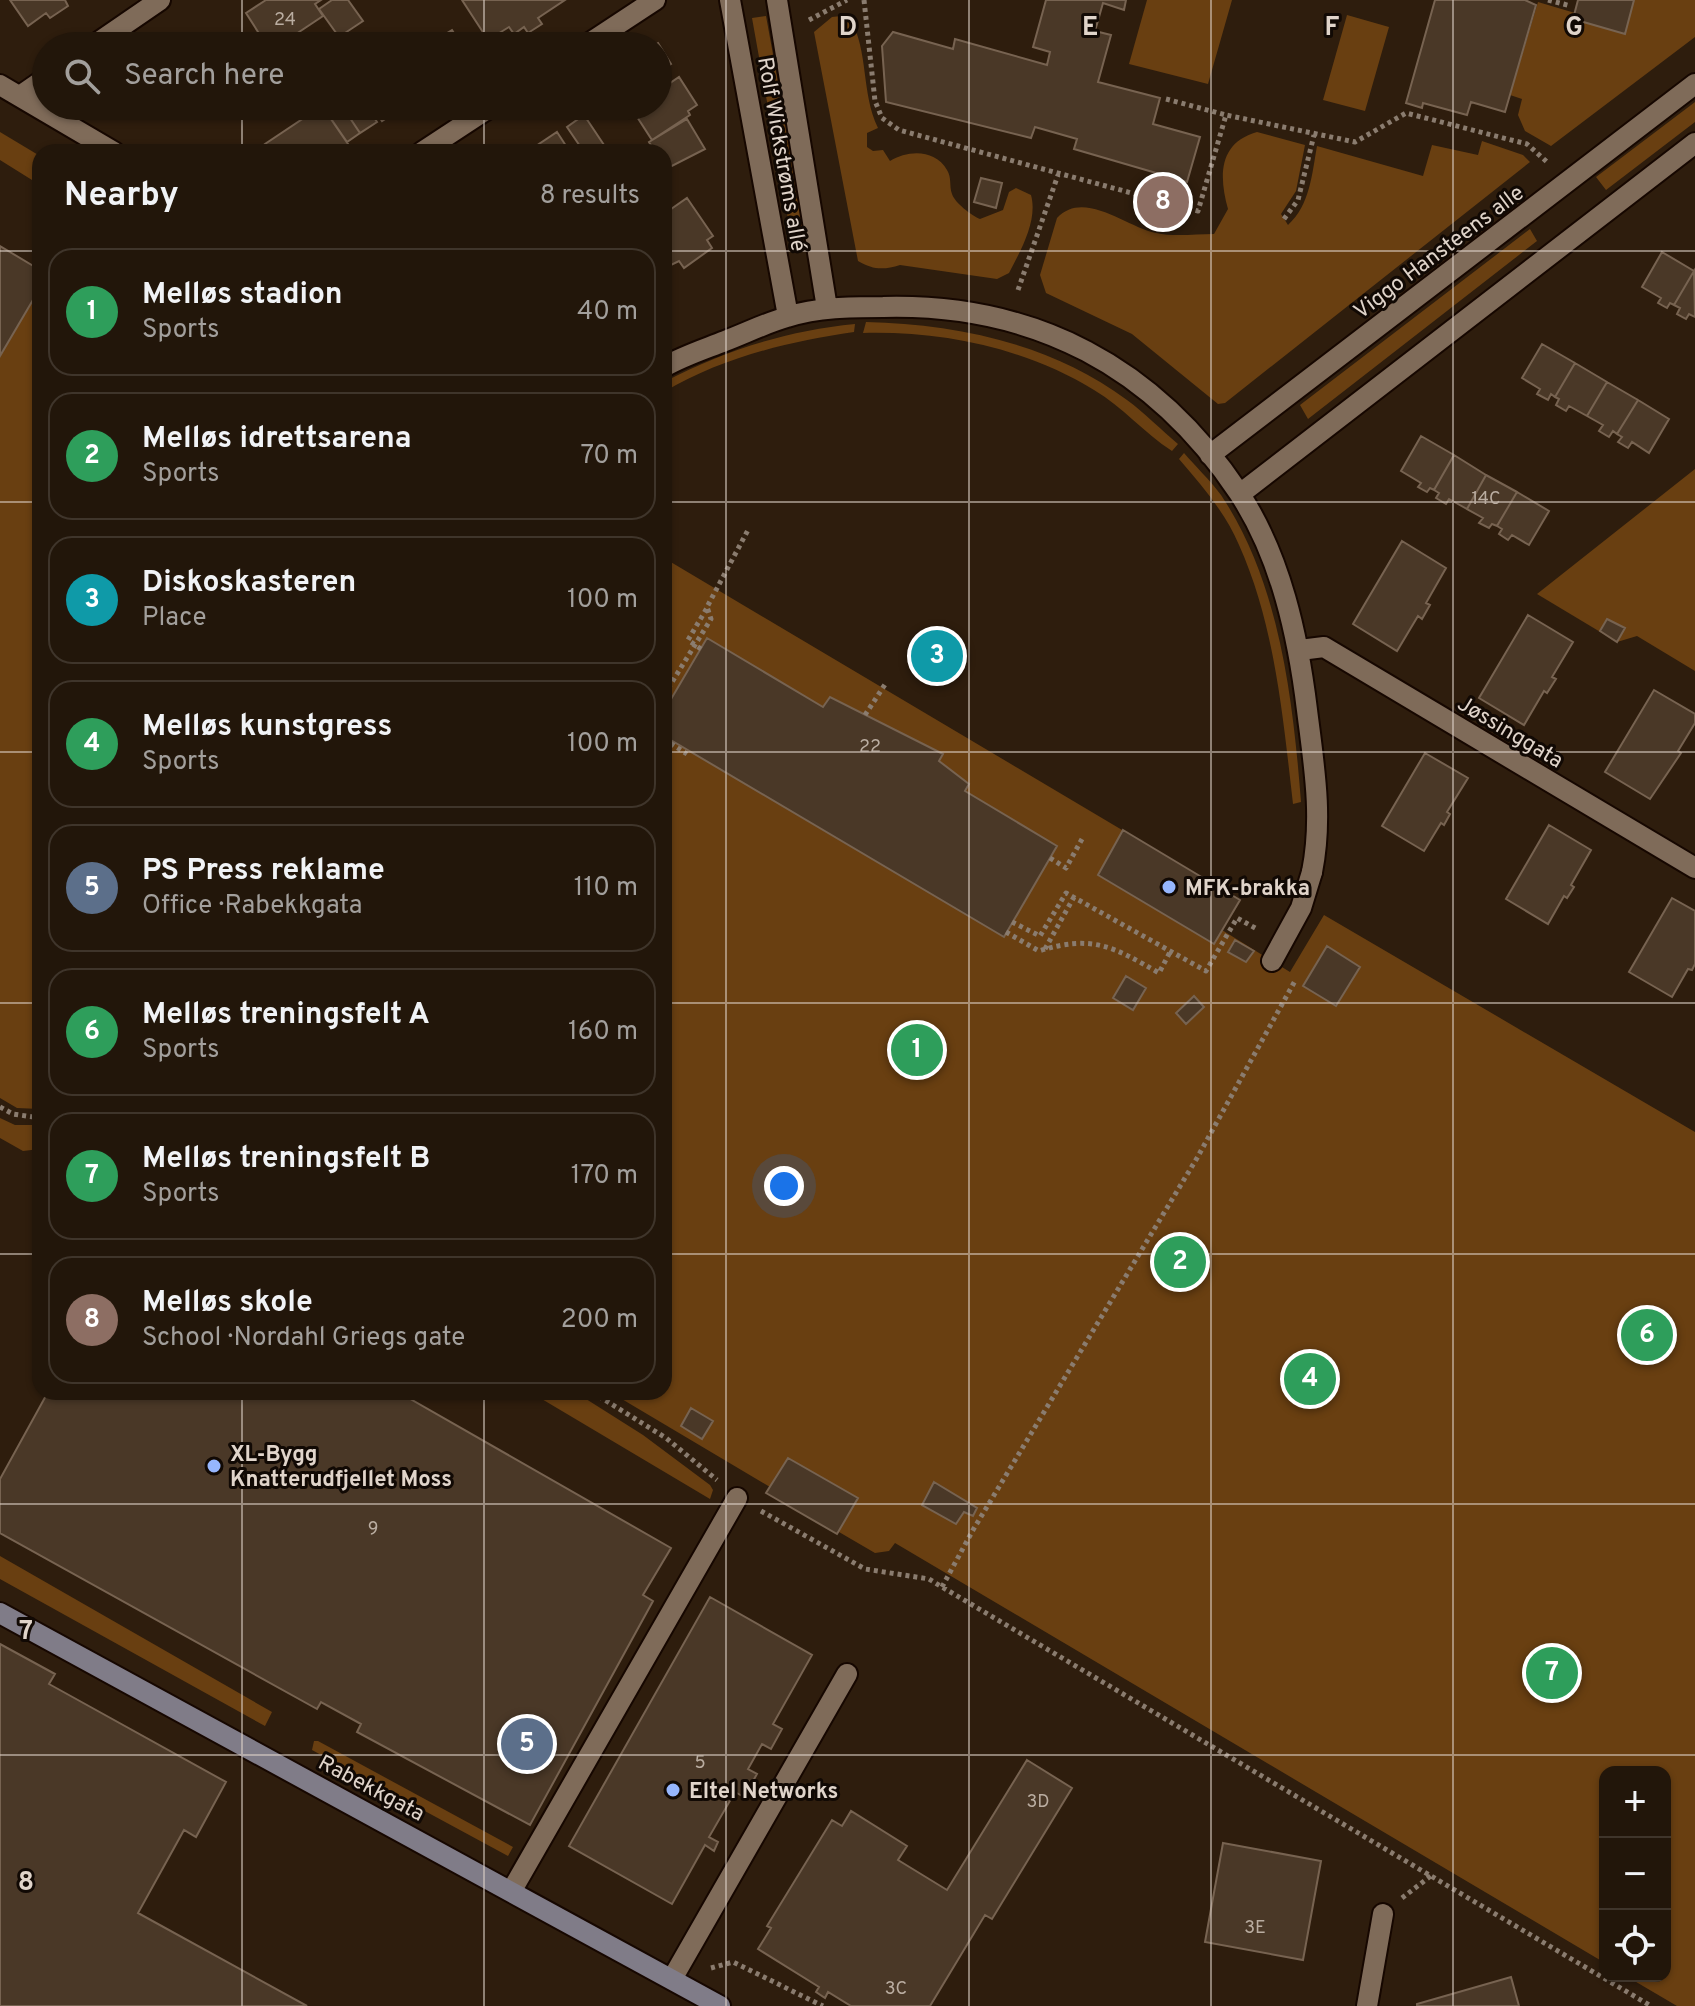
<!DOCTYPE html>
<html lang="en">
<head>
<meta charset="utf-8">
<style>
  body { margin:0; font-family:Overpass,sans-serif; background:#2a1f13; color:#f1f3f6 }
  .controls { position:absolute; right:24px; bottom:24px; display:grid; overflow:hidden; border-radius:16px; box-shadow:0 2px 6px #0004 }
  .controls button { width:72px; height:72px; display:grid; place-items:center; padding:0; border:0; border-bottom:2px solid #3f352b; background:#22160a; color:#f1f3f6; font:40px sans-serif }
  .you { position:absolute; left:784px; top:1186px; width:28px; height:28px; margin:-20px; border:6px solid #fff; border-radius:50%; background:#1a73e8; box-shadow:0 0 0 12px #1a73e833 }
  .badge { display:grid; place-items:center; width:52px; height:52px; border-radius:50%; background:#b45309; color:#fff; font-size:26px; font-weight:700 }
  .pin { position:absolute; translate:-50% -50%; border:4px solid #fff; box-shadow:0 2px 8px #0006 }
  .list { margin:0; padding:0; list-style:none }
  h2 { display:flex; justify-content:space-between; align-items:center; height:104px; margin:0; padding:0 32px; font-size:34px }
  h2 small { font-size:26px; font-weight:400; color:#a29f9c }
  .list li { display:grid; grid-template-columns:52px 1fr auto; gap:24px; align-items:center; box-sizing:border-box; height:128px; margin:0 16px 16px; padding:0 16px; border:2px solid #3f352b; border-radius:24px }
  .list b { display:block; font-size:30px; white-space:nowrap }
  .list p { margin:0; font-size:26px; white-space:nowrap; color:#a29f9c }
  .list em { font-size:26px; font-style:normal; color:#a29f9c }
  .icon { flex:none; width:44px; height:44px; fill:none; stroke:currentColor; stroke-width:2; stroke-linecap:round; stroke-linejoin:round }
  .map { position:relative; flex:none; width:1695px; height:2006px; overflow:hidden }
  .search { position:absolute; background:#22160a; box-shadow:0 2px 6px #0004; left:32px; top:32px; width:640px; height:88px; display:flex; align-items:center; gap:20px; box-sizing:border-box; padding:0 28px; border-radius:44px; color:#a29f9c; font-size:30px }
  .panel { position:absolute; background:#22160a; box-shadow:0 2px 6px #0004; left:32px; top:144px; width:640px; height:1256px; border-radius:24px }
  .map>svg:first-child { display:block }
</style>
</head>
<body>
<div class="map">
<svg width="1695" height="2006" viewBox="0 0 1695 2006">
  <rect width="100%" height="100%" fill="#2e1d0d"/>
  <path fill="#693f11" d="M1147,0H1232L1208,84L1129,64Z
    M1634,0H1695V37L1551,146L1525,131L1518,115L1522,99L1510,95L1538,2L1575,13L1573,19L1625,33Z
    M1347,15L1389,27L1365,111L1323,100Z
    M766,16L807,241L793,247L752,18Z
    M841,16L850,18C869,52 861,93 878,128L867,133V147L873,151L883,150L890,161C908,150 935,149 947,170C952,178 949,186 952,194C955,203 971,215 980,219L1003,210L1009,192L1016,188L1031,195C1038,220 1021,250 1009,273L997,279L900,265C884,270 873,270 858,261L814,32L832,17Z
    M1695,102V122L1606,190L1596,177Z
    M0,132L40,156V185L0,160Z
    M1257,132L1305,145L1296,191L1281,214L1288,225C1310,205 1312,174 1317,146L1423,176L1432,145L1478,155L1482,141L1523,155L1530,162L1225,403L1218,404L1132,334L1046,293L1040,275L1057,218C1084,189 1126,227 1156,233C1174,237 1195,234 1214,234L1228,209C1219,177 1218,143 1257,132Z
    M1530,229L1537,241L1308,419L1300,405Z
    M40,288V1109L17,1108L0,1098V356Z
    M866,322C957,324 1052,344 1127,400C1145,413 1161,430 1178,444L1172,451C1144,433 1123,407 1094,390C1026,348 943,331 863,333Z
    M855,324L854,332C787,342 723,357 664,392V382C726,350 786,331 855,324Z
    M1184,453C1196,467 1210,480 1221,495C1280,583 1293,700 1301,802L1293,804C1283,718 1275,625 1239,545C1225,512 1202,486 1179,459Z
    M1695,469V671L1637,636L1617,642L1537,594Z
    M664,558L1240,900L1222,930L1290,972L1324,915L1695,1132V2006H1677L1626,1976H1665V1772H1605V1963L895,1543L889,1551L875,1553L839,1532L837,1534L766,1493L770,1487L610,1392H664Z
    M0,1118L15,1125H40V1149L23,1151L0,1138Z
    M530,1392H575L643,1435L710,1485L713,1490L710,1499Z
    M0,1556L272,1712L265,1726L0,1579Z
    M314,1741H318L513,1847L508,1856L312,1750Z"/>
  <path fill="#4a3827" stroke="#776351" stroke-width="2" d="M10,0H65L68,6L50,18L46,13L28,26Z
    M266,0H321L315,4L323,16L278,46H267L246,13Z
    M332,0H348L363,21L339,37L319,9Z
    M462,0H565L538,18L542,24L528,33L524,27L514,34L509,27L488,40Z
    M1046,0H1126L1124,10L1103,3L1095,31L1111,35L1098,82L1160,98L1153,124L1200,137L1187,182L1074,149L1077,139L1035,127L1031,138L886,102L882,46L893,32L953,49L955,39L1047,65L1050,52L1033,47Z
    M1435,0H1525L1536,5L1505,112L1471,102L1467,115L1423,103L1422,108L1406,103Z
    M1578,0H1634L1625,34L1573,19Z
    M452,30L462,46H441L437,39Z
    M658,43L671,64L662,70L670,83L679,77L697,105L688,111L690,115L652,140L630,106H658V46H653Z
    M322,106L348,144L336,152H271L265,144Z
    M331,106H342L360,133L347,142L325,110Z
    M342,106H366L377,122L360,133Z
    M372,106H428L411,118L403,107L382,121Z
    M584,115L606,148L600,152H584L567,127Z
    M687,119L705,149L666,169L664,152H655L649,142Z
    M557,132L570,152H527Z
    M981,178L1002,183L996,208L974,202Z
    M687,198L713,236L707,240L712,248L684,268L679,261L671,265L664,255V214Z
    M0,246L40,270V288L0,356Z
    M1662,252L1694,271L1674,305L1670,303L1667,308L1658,303L1661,298L1642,287Z
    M1694,271L1695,317L1689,314L1686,319L1677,314L1680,308L1674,305Z
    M1542,344L1575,363L1555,397L1551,394L1548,400L1537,394L1540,389L1522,378Z
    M1575,363L1607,382L1587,416L1569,406L1566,411L1556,405L1559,399L1555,397Z
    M1607,382L1638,400L1617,434L1613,431L1609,437L1599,431L1603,425L1587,416Z
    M1638,400L1669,419L1649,453L1632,442L1628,448L1618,442L1622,437L1617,434Z
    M1421,436L1454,455L1434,490L1430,488L1427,492L1418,487L1421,483L1401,471Z
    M1454,455L1486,475L1467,509L1449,499L1446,504L1436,498L1439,493L1434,490Z
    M1486,475L1517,492L1497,526L1492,524L1489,528L1479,523L1483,518L1467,509Z
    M1517,492L1549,511L1529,545L1512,535L1508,540L1499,534L1502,529L1497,526Z
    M1402,541L1446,568L1426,603L1430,605L1422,619L1418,616L1397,651L1353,624Z
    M1528,615L1573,642L1552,677L1556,679L1547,693L1544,691L1524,725L1479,698Z
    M1607,619L1625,628L1617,642L1600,631Z
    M707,638L823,707L830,697L943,754L939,761L969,784L965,791L1057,846L1004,937L664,736V711Z
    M1654,690L1695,714V723L1678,751L1681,753L1650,799L1605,772Z
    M1425,753L1468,778L1447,812L1450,814L1444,825L1441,823L1424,851L1382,826Z
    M1549,825L1591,850L1571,885L1574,887L1567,898L1564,896L1548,924L1506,899Z
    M1123,830L1240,900L1214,944L1098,875Z
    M1672,898L1695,911V964L1692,970L1688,969L1672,997L1629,972Z
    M1235,940L1254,951L1246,962L1228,952Z
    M1327,946L1360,967L1336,1006L1303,986Z
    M1126,976L1146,988L1133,1010L1113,998Z
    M1194,996L1204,1007L1186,1024L1176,1013Z
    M48,1392H398L671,1548L643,1595L653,1601L530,1825L357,1732L361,1724L321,1702L317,1709L0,1533V1479Z
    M691,1408L713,1421L702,1439L681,1426Z
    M788,1458L858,1498L837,1534L766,1493Z
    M934,1482L977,1508L973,1516L964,1512L956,1524L922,1505Z
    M710,1597L812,1655L773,1724L782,1729L771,1749L762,1744L748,1769L757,1774L744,1797L735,1792L709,1837L718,1842L714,1851L705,1845L672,1904L569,1846Z
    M0,1644L55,1674L49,1684L226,1782L196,1837L184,1830L138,1913L307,2006H0Z
    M1027,1760L1072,1788L992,1919L985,1915L930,2006H851L828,1992L825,1998L816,1992L819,1987L758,1949L771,1928L767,1926L832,1820L842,1826L851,1811L907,1846L898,1860L947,1890Z
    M1223,1843L1321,1861L1303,1960L1205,1942Z
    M1511,1977L1519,2006H1417V2004Z"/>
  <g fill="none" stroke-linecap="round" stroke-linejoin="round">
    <defs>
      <path id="lane" d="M1272,961L1301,908L1312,872
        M512,1890L737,1498
        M672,1979L847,1674
        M1367,2006L1383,1914"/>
      <path id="street" d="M730,0L788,316
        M777,0L827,308
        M93,46L160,0
        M585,46L655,0
        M0,85L114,152
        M20,96L46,78
        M422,152L492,106
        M664,367C683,356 705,349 725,341C746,333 766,323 787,317C818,307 851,307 883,307C1035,303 1155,367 1239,493C1281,557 1298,636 1307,710C1314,766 1323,817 1312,872
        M1210,455L1695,84
        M1240,494L1695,143
        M1300,650L1324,647L1695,868"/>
      <path id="secondary" d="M0,1613L720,2006"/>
    </defs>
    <use href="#lane" stroke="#160700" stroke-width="24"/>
    <use href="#street" stroke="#160700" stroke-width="24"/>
    <use href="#secondary" stroke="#160700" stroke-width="24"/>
    <path stroke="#8a7c6f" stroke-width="5" stroke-dasharray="4 4" stroke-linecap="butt" d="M864,0L875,101L882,118L899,130L1198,211L1226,115L1355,142L1406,113L1527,144L1547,162
      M1548,0L1571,6
      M809,20L847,0
      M1166,99L1226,115
      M1284,219L1298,200L1314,135
      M1018,290L1058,175
      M701,649L688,640L707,608
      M664,695L711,619L707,607L748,530
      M865,715L886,683
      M664,739L687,754
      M1050,858L1066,868L1082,839
      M1012,922L1040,936L1066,893L1206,971L1237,918L1257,929
      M1006,932L1039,951C1092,934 1114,947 1159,973L1170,952
      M1045,949L1074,897
      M0,1107L13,1114L40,1118
      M592,1392L666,1438L717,1480
      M761,1511L865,1569L929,1579L942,1587L1651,2006
      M942,1587L973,1530L1197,1158L1296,979
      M1402,1898L1432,1875
      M711,1968L733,1962L823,2006"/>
    <use href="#lane" stroke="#7f6b59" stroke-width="20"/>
    <use href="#street" stroke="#7f6b59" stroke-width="20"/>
    <use href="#secondary" stroke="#807c88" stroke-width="20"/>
  </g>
  <path fill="none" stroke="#e0d4ca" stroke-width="2" stroke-opacity="0.55" d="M242,0V46M484,0V46M726,0V2006M969,0V2006M1211,0V2006M1453,0V2006M242,106V152M484,106V152M0,251H40M664,251H1695M0,502H40M664,502H1695M0,752H40M664,752H1695M0,1003H40M664,1003H1695M0,1254H40M664,1254H1695M242,1392V2006M484,1392V2006M0,1504H1695M0,1755H1695"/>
  <g fill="#96b6fd" stroke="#110904" stroke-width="3">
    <circle cx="1169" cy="887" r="8"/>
    <circle cx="214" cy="1466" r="8"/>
    <circle cx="673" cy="1790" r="8"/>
  </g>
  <g text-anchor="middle" stroke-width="6" stroke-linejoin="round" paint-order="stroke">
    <g font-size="18" fill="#baada1">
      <text x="285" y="25">24</text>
      <text x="1486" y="504">14C</text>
      <text x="870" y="752">22</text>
      <text x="373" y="1534">9</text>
      <text x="700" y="1768">5</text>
      <text x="1038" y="1807">3D</text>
      <text x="1255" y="1933">3E</text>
      <text x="896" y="1994">3C</text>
    </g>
    <g font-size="22" fill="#e0d4ca" stroke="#110904">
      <text transform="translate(783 154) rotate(80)" y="8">Rolf Wickstrøms allé</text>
      <text transform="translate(1438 251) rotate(-37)" y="8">Viggo Hansteens alle</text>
      <text transform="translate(1511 731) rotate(31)" y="8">Jøssinggata</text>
      <text transform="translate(372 1787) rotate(28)" y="8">Rabekkgata</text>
    </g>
    <g font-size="22" font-weight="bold" fill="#e0d4ca" stroke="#110904" text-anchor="start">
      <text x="1185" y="895">MFK-brakka</text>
      <text x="230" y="1461">XL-Bygg<tspan x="230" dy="25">Knatterudfjellet Moss</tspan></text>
      <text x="689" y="1798">Eltel Networks</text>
    </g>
  </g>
  <g font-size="26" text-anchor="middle" font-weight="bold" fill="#e0d4ca" stroke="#110904" stroke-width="6" stroke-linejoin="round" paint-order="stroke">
    <text x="848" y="35">D</text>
    <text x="1090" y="35">E</text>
    <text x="1332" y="35">F</text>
    <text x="1574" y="35">G</text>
    <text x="26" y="1639">7</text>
    <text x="26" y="1890">8</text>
  </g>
</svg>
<div class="controls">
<button>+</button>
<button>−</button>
<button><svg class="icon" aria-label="locate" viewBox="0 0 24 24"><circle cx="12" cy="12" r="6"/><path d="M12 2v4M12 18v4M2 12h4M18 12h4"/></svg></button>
</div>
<div class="you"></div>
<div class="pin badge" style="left:917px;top:1050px;background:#2e9e5b">1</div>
<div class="pin badge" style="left:1180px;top:1262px;background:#2e9e5b">2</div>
<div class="pin badge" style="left:937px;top:656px;background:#0f9aa8">3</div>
<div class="pin badge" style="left:1310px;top:1379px;background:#2e9e5b">4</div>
<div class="pin badge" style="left:527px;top:1744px;background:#5c6f8a">5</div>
<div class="pin badge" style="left:1647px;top:1335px;background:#2e9e5b">6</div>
<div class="pin badge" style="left:1552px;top:1673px;background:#2e9e5b">7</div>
<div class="pin badge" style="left:1163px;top:202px;background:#8d6e63">8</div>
<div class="search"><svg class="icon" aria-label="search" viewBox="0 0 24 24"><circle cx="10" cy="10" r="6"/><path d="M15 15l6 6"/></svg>Search here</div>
<section class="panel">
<h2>Nearby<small>8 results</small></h2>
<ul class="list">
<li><span class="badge" style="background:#2e9e5b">1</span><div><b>Melløs stadion</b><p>Sports</p></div><em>40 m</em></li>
<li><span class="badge" style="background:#2e9e5b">2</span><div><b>Melløs idrettsarena</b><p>Sports</p></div><em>70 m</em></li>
<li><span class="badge" style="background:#0f9aa8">3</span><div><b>Diskoskasteren</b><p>Place</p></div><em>100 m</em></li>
<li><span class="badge" style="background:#2e9e5b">4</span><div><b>Melløs kunstgress</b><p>Sports</p></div><em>100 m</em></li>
<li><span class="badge" style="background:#5c6f8a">5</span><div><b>PS Press reklame</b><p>Office · Rabekkgata</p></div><em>110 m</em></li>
<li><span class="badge" style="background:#2e9e5b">6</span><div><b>Melløs treningsfelt A</b><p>Sports</p></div><em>160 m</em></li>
<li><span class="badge" style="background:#2e9e5b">7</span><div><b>Melløs treningsfelt B</b><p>Sports</p></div><em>170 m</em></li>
<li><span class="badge" style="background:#8d6e63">8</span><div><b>Melløs skole</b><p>School · Nordahl Griegs gate</p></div><em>200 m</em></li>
</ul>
</section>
</div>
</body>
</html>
